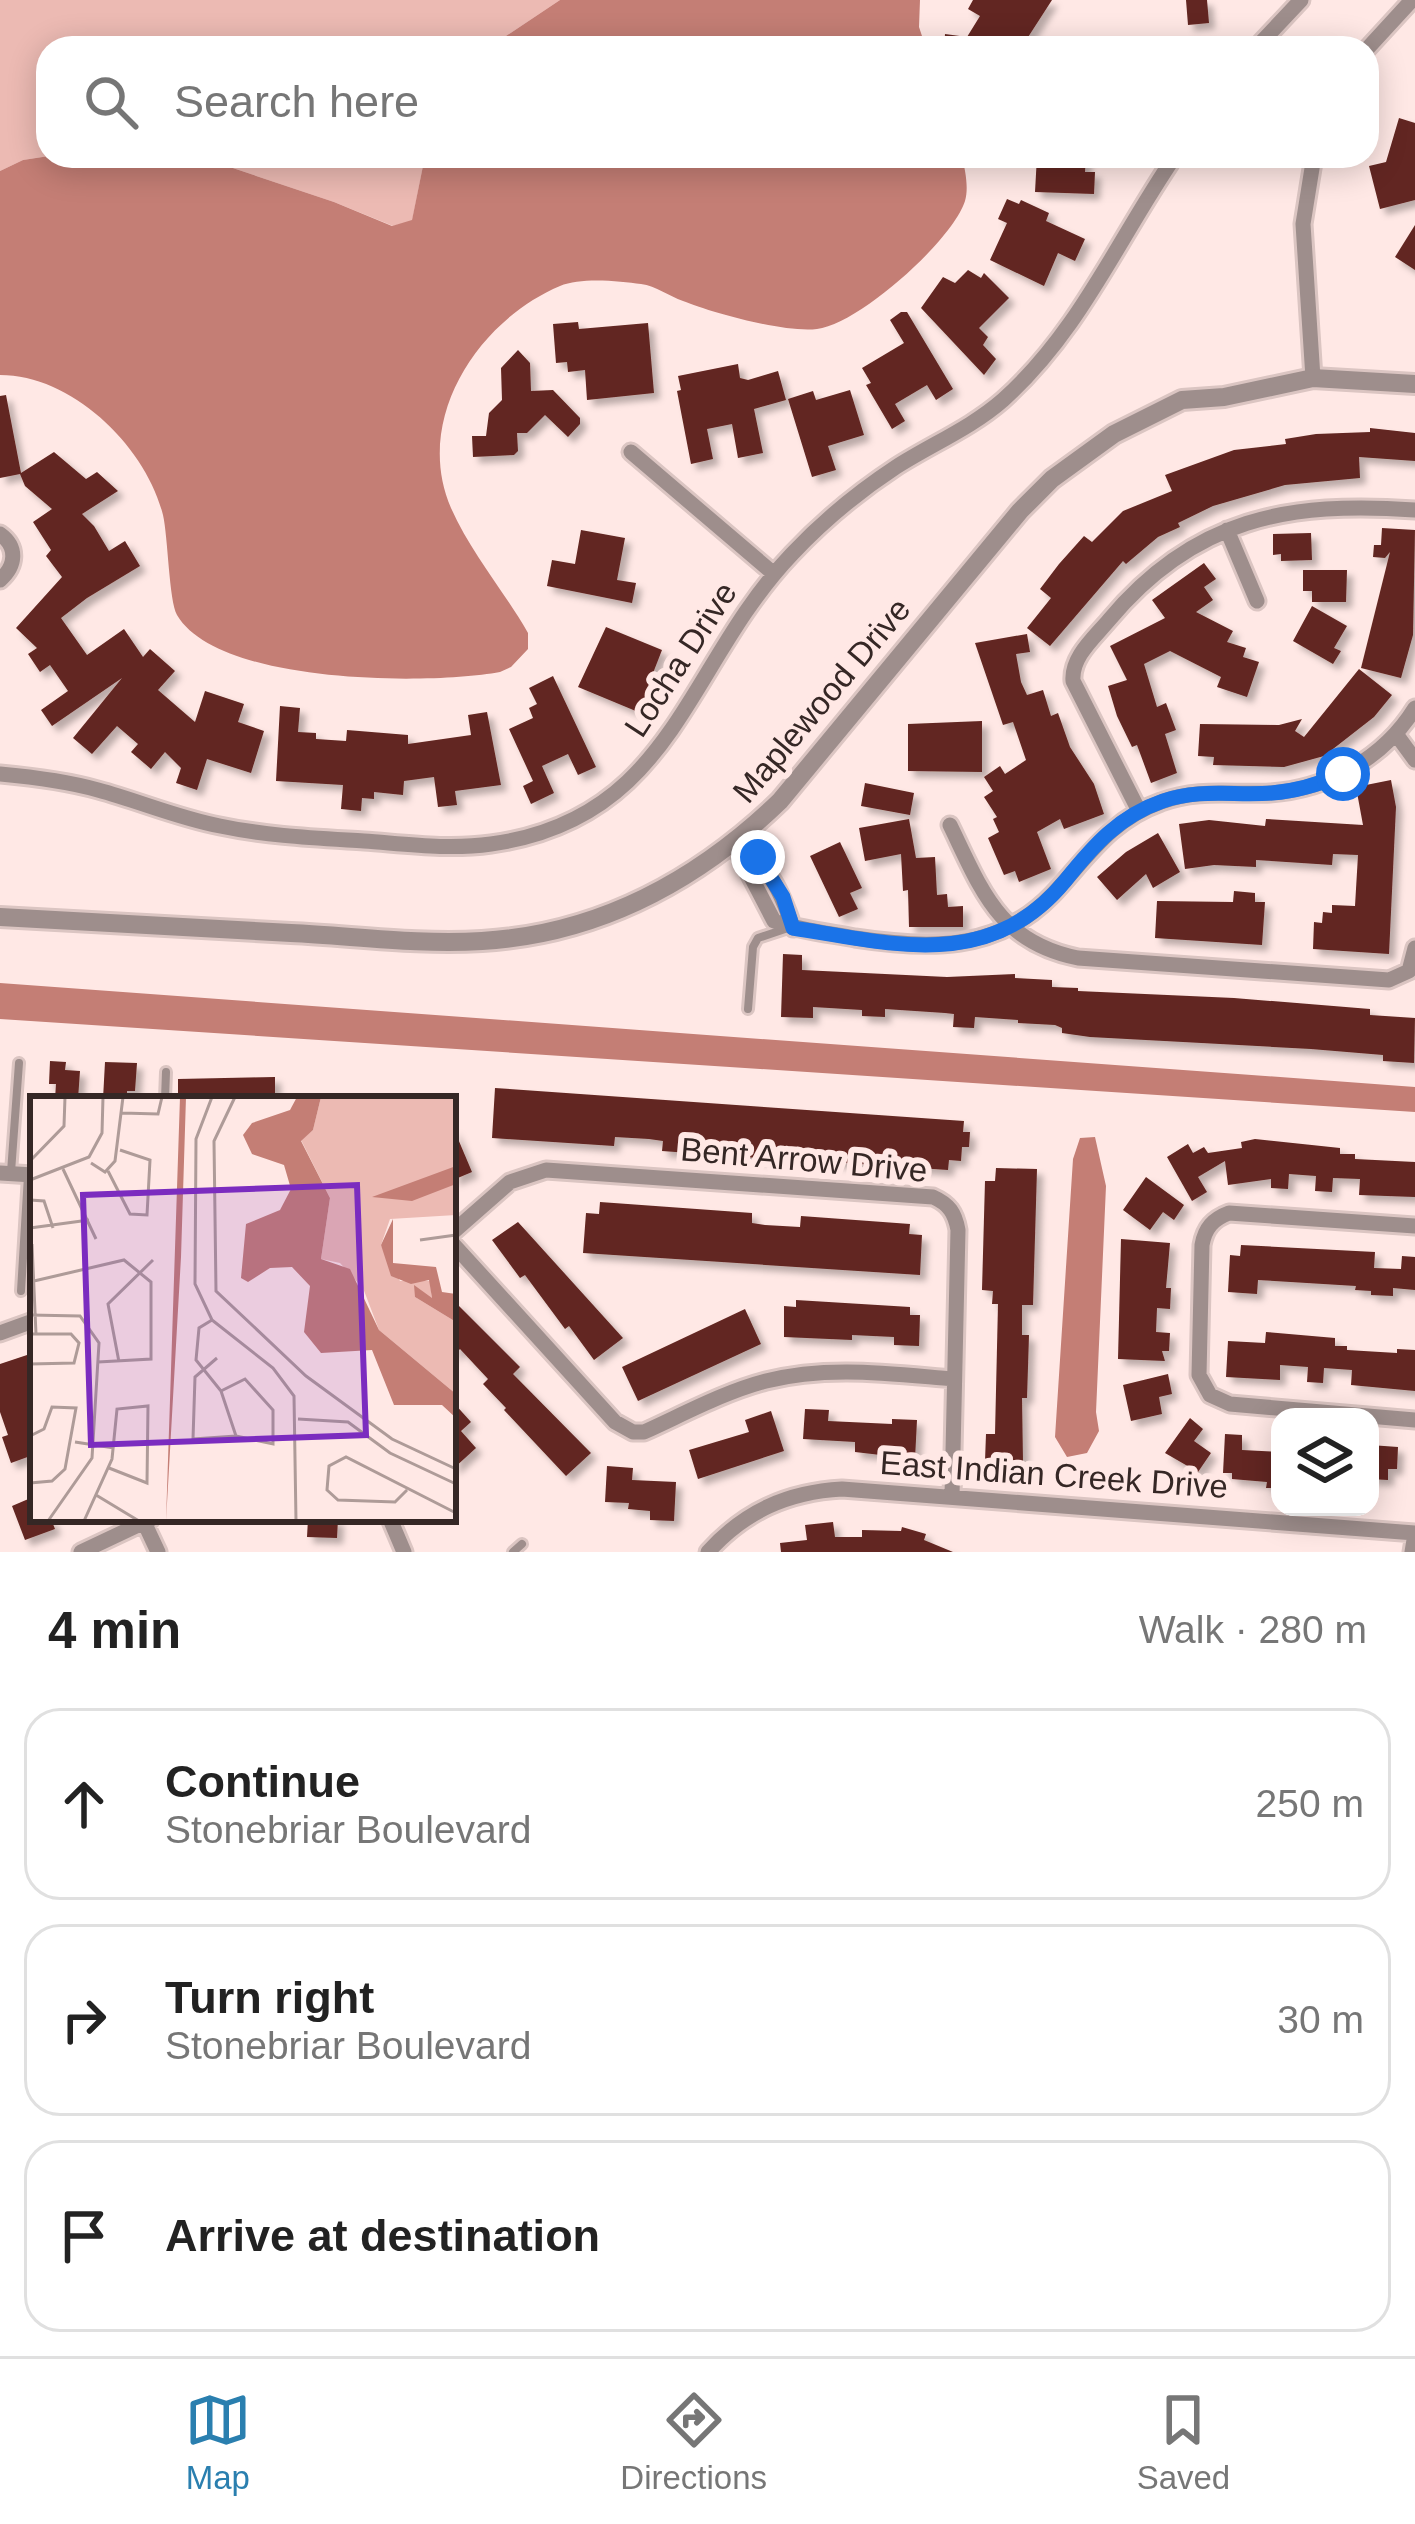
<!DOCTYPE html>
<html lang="en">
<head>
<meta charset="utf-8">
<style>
  body { margin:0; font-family:Arial,sans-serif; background:#f2f2f2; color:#222 }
  .controls { position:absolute; right:36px; bottom:36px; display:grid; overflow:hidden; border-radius:24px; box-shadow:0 6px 30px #0003 }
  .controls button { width:108px; height:108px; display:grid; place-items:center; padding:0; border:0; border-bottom:3px solid #e0e0e0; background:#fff; color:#222; font:60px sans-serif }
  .stop { position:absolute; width:36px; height:36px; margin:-27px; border:9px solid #1a73e8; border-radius:50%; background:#fff }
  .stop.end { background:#1a73e8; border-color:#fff; box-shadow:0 3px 12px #0008 }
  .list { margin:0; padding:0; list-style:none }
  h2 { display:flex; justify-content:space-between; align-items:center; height:156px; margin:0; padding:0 48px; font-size:51px }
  h2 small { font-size:39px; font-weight:400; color:#767676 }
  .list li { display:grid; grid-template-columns:78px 1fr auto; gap:36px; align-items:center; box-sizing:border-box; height:192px; margin:0 24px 24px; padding:0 24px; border:3px solid #e0e0e0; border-radius:36px }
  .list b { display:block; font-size:45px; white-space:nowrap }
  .list p { margin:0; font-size:39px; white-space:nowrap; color:#767676 }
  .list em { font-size:39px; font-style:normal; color:#767676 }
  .icon { flex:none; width:66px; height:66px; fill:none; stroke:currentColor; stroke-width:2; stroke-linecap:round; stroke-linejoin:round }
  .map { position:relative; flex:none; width:1415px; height:1552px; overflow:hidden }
  .search { position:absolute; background:#fff; box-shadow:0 6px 30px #0003; left:36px; right:36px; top:36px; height:132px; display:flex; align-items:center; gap:30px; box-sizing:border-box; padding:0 42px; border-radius:36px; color:#767676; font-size:45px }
  .sheet { height:804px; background:#fff }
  nav { display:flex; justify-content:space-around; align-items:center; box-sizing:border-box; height:168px; border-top:3px solid #e0e0e0; background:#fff; font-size:33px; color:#767676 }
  nav a { display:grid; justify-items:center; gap:6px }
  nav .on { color:#2a7faf }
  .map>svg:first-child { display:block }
</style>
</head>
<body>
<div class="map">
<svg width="1415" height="1552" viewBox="0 0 1415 1552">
  <defs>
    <filter id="shadow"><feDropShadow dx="6" dy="6" stdDeviation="3" flood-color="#0004"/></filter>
  </defs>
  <rect width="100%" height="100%" fill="#ffe8e5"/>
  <path fill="#ecbab3" d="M0,0H560L488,48H48L49,156L23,160L0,171Z
    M93,156H425L412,221L393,226L334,202L203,158L133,162Z"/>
  <path fill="#c47e75" d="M560,0H920L919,27L926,48H488Z
    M49,156L133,162L203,158L334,202L392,226L412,220L425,156H962C965,170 969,187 965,201C952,241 859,324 817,329C785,333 713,313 683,301C669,296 656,286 641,284C619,281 581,277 560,286C477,321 413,420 451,508C471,553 504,591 528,633V649L511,667L500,672C429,685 218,685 177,615C169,601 168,537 163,515C146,447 73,375 0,375V171L23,160Z
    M0,983L1415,1087V1112L0,1019Z
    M1095,1137L1106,1186L1096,1412L1099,1431L1087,1453L1067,1457L1055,1437L1073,1159L1080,1138Z"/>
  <path fill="#622620" filter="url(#shadow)" d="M973,0H1052L1021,48H944L945,34L967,37L980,16L968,9Z
    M1186,0H1207L1209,23L1188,25Z
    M1399,118L1415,123V200L1380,209L1369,166L1386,162Z
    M1037,156H1086L1085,172H1095L1094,194L1035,192Z
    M1007,199L1019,204L1021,200L1049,213L1046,221L1085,239L1075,261L1058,253L1044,286L990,260L1007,223L998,219Z
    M1415,225V270L1395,257Z
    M968,270L981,278L984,273L1009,298L979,328L988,337L983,345L996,359L984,375L921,308L943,277L955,283Z
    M901,312H907L953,389L936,400L927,385L895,404L905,421L892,429L866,385L871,383L862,368L904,343L890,320Z
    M578,322L579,329L648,323L654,393L587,400L585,370L568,372L567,362L556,363L553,324Z
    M518,350L530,363L531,391L553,390L580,418V424L568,437L545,415L527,433H517L518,451L514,455L473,457L472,436H486L489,413L502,400L501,368Z
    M738,364L740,378L748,380L778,371L786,400L754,409L763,453L738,458L732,424L707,429L713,459L691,464L677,391L681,390L678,376Z
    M850,390L864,435L828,446L836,470L812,477L788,399L813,391L816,400Z
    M6,395L21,473L54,452L86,479L97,472L118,491L82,514L94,526L109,551L125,541L140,566L87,598L61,618L87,655L124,629L143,657L150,649L175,671L158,690L195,722L205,691L244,704L238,722L264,731L251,773L207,759L197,790L176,783L181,768L165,752L151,769L131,752L138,744L117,726L92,754L73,738L122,678L52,726L41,710L68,691L50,665L40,672L28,654L37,648L16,628L62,577L46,556L51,550L33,522L52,509L25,486L20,474L0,478V396Z
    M1370,428L1415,433V461L1359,457L1360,478L1285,485L1213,506L1178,523L1180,527L1158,537L1126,564L1123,561L1050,646L1027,628L1051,598L1040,589L1059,564L1084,536L1092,542L1123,511L1172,491L1165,475L1234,450L1286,444L1285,439L1316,434L1370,432Z
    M1382,528L1415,530L1413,635L1401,678L1361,668L1390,552L1385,558L1373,557L1374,545H1381Z
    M581,530L625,538L617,580L636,583L632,603L547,586L552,560L575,564Z
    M1311,533L1312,560L1281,561V554L1273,555V534Z
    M1204,563L1216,579L1204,587L1213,600L1196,612L1233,631L1227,642L1246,648L1243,657L1259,662L1247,697L1217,687L1221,677L1170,651L1144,664L1157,707L1166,703L1176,730L1165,734L1177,773L1151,783L1137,745L1132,747L1117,716L1108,686L1127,680L1110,646L1165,618L1152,600Z
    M1303,570H1347L1346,602H1312V591H1303Z
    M1312,606L1347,626L1334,648L1341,651L1333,664L1293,641Z
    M606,627L662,650L646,691L652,693L643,714L578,687Z
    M1027,634L1030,652L1016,654L1021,682L1027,695L1043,690L1051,716L1058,713L1070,747L1094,784L1104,814L1064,829L1060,819L1037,832L1051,869L1019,882L1015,871L1004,875L988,838L999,832L993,819L997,817L984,797L993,791L984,777L1000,766L1005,774L1026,760L1013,722L1003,725L975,643Z
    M1359,669L1392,695L1374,717L1324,756L1284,767L1213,765L1214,757L1198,756L1200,724L1279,725L1302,719L1295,731L1304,737Z
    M553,676L596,767L578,775L568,754L542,766L554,793L531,804L523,786L533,781L509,729L533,718L529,708L537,704L529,688Z
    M280,706L300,708L298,732L316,733V739L346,741L347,730L408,735V744L471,735L468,715L487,712L501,785L455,791L457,805L438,807L434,777L404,781L403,795L374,792V799L362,798L361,811L341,809L343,785L276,781Z
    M982,721V772L908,771V724Z
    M1391,780L1396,807L1389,954L1313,949L1314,922L1322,923L1323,912L1332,913V905L1355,906L1358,855L1333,854L1332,865L1256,860V867L1214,865L1185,869L1179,824L1209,820L1265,826L1266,819L1363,825L1356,787Z
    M865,783L914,793L910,815L861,806Z
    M909,819L916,858L935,857L937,895L947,894L948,907L963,906V927H909L908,890L903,891L901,854L865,861L859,828Z
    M1158,833L1180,872L1153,888L1146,874L1117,900L1097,877L1126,852Z
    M840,842L862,888L850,893L858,909L839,917L810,856Z
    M1234,891L1255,893V902H1265L1262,945L1155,938L1157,901L1233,902Z
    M783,954L802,955V970L947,977L1015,974V978L1052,980V987L1078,988V991L1234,998L1370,1009V1015L1415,1018L1414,1063L1383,1061V1055L1311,1049L1090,1037L1062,1033V1028L1055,1025L1018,1023V1020L975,1017L974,1028L953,1027L954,1014L945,1013L885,1009V1017L862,1016V1010L813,1007V1018L781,1017Z
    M50,1061L66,1062L65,1070L80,1071L78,1099H55L56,1084H49Z
    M105,1062L137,1063L135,1091H127V1099H103Z
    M275,1077V1099H178V1079Z
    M495,1088L964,1121L963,1132H970L969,1147H962L961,1161L949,1160L948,1170L817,1161L818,1151L785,1148H772L771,1159L662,1151L663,1141L649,1139L615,1137L614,1146L492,1138Z
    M453,1127L472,1172L453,1180Z
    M1255,1139L1340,1148V1154H1355V1159L1415,1162V1197L1359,1195L1360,1179L1333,1178L1332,1192L1315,1191L1316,1176L1289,1174L1288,1189L1271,1188V1179L1228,1185L1225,1161L1198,1177L1207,1192L1192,1201L1167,1157L1188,1144L1193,1153L1204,1147L1208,1153L1242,1148L1241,1142Z
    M996,1168L1037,1169L1033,1305H1022V1335H1029L1027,1398H1022L1023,1462L985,1461L986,1434H995L998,1304H992L993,1291L982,1290L985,1181H995Z
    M1146,1177L1184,1205L1174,1220L1163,1212L1150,1230L1123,1210Z
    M600,1202L752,1213V1223L765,1225L800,1227L801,1216L910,1224L909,1234L922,1235L920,1275L583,1253L586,1213L599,1214Z
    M518,1222L623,1338L594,1360L569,1326L565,1329L525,1275L520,1278L492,1240Z
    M1121,1239L1170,1243L1166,1288H1171L1170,1309L1157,1308L1156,1332L1170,1333L1169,1351H1162L1165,1361L1118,1359Z
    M1241,1245L1375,1252L1374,1268L1401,1269L1402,1256L1415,1257V1290L1393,1288V1296L1371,1295V1291L1355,1290L1356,1286L1258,1280L1257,1294L1228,1292L1230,1255L1240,1256Z
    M453,1300L520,1367L513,1374L591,1453L566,1476L504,1410L506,1408L483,1384L488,1379L460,1349L453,1356Z
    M796,1300L910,1307V1315H920L919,1346L894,1345V1337L852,1335V1340L784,1337V1306L796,1307Z
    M745,1309L761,1344L638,1401L622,1367Z
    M1266,1332L1335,1338V1346H1347V1350L1397,1353V1349L1415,1350V1391L1351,1385L1352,1370L1324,1368L1323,1383L1307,1382L1308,1367L1280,1365V1380L1226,1377L1228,1341L1265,1343Z
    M33,1353V1455L11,1463L2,1437L8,1435L0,1412V1364Z
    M1168,1374L1172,1394L1159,1397L1162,1414L1131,1421L1123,1385Z
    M453,1402L471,1422L461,1431L476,1448L453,1469Z
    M805,1409L829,1410L828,1421L892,1424V1419L917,1420L915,1459L855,1452V1442L803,1439Z
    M771,1411L784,1451L698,1479L689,1450L749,1432L745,1420Z
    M1190,1418L1203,1429L1194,1441L1211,1453L1198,1472L1165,1453Z
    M1225,1434L1242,1435V1450L1280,1452V1488H1266L1267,1482L1232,1479V1473H1223Z
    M1370,1445L1398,1447L1397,1469H1388V1480L1370,1479Z
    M607,1466L633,1468L632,1480L676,1482L674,1521L650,1520V1511L628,1509L629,1503L605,1502Z
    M33,1497V1519H51L55,1529L25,1540L12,1506Z
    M308,1519H338L337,1538L307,1537Z
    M833,1522L835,1537H862V1530L901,1531L902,1527L926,1534L924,1540L953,1552H781L780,1543L807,1540L805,1525Z"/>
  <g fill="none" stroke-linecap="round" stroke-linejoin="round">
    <defs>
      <path id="service" d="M748,1009L753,947L758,938L785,929
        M165,1099L166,1072
        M11,1172L19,1063
        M21,1291L28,1176
        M513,1552L522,1544"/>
      <path id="minor" d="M1256,48L1301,0
        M1367,49L1412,0
        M1313,378L1303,224L1314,156
        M631,452L774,574
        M1227,530L1257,601
        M0,534C18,547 16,566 0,580
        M1396,734L1415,760
        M0,774C33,777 66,781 98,790C139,801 178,818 220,826C267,836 316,838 364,841C406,844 449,850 491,844C674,819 685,666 792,554C823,521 858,492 896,467C932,444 971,428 1003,400C1080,331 1118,239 1175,156
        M1139,811L1073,681C1071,657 1094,638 1109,620C1194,518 1289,501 1415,510
        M950,825C982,891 999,942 1078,958L1389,980L1409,971L1415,948
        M734,844L774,921C800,930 828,933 855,938C927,949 997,952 1052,895C1087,858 1110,820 1161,802C1198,788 1233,795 1270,793C1329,789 1384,758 1415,708
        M735,845C769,864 781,892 793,928
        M0,1173L33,1175
        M1415,1226L1229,1213C1213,1219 1205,1228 1202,1245L1199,1375L1210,1395L1230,1404L1415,1420
        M453,1232L510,1182L546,1170L933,1197C949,1204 955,1213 958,1230L952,1496
        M453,1244L615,1422L633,1432H644C684,1414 724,1392 766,1381C828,1365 892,1374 954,1379
        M0,1333L33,1321
        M390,1519L404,1552
        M144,1522L158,1552
        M81,1552L151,1519
        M708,1552C745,1511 788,1492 842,1489L1415,1533
        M1412,1552L1415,1534"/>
      <path id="tertiary" d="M0,917C97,923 194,928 291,933C354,936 419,945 482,941C598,934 697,881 780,801L1020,511L1052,479L1114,434L1182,400L1224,397L1313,378L1415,384"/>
    </defs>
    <use href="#service" stroke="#dbc5c2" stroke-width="14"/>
    <use href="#minor" stroke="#dbc5c2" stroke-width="21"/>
    <use href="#tertiary" stroke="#dbc5c2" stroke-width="24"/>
    <use href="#service" stroke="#9e8e8c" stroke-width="8"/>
    <use href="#minor" stroke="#9e8e8c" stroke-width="15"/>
    <use href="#tertiary" stroke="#9e8e8c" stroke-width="18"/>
  </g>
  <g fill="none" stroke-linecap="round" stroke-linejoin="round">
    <path stroke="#1a73e8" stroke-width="15" d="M758,857L783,897L793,928C893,944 990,972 1065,881C1093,846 1119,816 1163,801C1200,788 1235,796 1272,793C1297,791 1320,784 1343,774"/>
  </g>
  <g text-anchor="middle" stroke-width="12" stroke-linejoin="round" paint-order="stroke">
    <g font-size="33" fill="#352725" stroke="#ffe8e5">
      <text transform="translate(680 659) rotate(-57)" y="12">Locha Drive</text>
      <text transform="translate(821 700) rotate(-50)" y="12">Maplewood Drive</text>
      <text transform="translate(804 1159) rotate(5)" y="12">Bent Arrow Drive</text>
      <text transform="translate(1054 1474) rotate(4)" y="12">East Indian Creek Drive</text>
    </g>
  </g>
  <g transform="translate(30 1096)">
    <rect width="426" height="426" fill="#ffe8e5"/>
    <path d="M291,1H426V119L360,123L351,149L370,185H400L402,203L385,201L426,226V298L349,234L333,192L310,167L291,163L300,102L271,44L283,34Z" fill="#ecbab3"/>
    <path d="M150,1H156L151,161L136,425ZM267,1H291L283,34L271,45L300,102L291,163L320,173L349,234L426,298V322L412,309H364L342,254L291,257L274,236L280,190L262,171L240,172L218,186L211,182L216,128L250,114L261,93L254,69L222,58L213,39L222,27L260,14ZM426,70V88L382,105L342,101ZM363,123V167L406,171L412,196L426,198V226L385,201L384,189L402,202L399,184L381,188L361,180L351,149Z" fill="#c47e75"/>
    <path fill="none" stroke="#ae9b98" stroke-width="3" d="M182,1L166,43L165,188L182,224L243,272L264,300L266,425M205,1L184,45L186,195L276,280L362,343L426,373M92,17L128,18L132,1M0,65L34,30L35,1M61,67L75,76L85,65L93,1M33,73L66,143M78,75L100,118L117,119L120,64L90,54M0,84L59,61L72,37L73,1M0,104L14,105L23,132M0,132L59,124M390,144L426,139M2,148L6,238M4,185L94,164L121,186V263L68,266M0,219L50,220L69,247L62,362L18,425M182,224L169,232L166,264L191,295L206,340M0,238H41L49,247L44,267L0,268M187,262L165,281L163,343L206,340M89,266L78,208L123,164M191,295L215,283L243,314V348L206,340M268,323L318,326L360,357L426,388M0,340L14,333L22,311L46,312L35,373L22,385L0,387M45,346L84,352M377,394L365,406L308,404L297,394L299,370L316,361L426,417M66,399L109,425M54,425L82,363L87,313L118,310L117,387L79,372"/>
    <path fill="#7b2cbf" fill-opacity="0.15" stroke="#7b2cbf" stroke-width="6" d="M327,89L336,339L61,349L53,99Z"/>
    <rect width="426" height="426" fill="none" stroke="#352725" stroke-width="6"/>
  </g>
</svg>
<div class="controls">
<button><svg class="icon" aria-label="layers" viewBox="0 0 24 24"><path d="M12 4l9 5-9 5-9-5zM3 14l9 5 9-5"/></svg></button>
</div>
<div class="stop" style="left:1343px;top:774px"></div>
<div class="stop end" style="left:758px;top:857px"></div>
<div class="search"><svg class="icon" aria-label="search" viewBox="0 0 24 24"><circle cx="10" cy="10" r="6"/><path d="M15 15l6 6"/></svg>Search here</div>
</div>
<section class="sheet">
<h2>4 min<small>Walk · 280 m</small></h2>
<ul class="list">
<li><svg class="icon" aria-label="ahead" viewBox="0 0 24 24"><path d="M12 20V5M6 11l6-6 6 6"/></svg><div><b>Continue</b><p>Stonebriar Boulevard</p></div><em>250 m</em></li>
<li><svg class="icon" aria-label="right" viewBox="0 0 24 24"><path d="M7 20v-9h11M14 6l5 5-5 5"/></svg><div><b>Turn right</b><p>Stonebriar Boulevard</p></div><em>30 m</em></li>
<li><svg class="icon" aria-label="arrive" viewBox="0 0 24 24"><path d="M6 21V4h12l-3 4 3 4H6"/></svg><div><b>Arrive at destination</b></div></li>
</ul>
</section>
<nav>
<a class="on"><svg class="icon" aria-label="map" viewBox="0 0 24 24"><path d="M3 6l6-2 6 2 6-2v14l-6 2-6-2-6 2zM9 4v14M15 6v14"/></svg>Map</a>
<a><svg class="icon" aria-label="directions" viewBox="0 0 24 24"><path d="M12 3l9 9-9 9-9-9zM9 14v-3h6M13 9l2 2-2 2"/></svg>Directions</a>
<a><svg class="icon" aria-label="saved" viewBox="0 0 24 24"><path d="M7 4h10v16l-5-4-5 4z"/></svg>Saved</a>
</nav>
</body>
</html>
